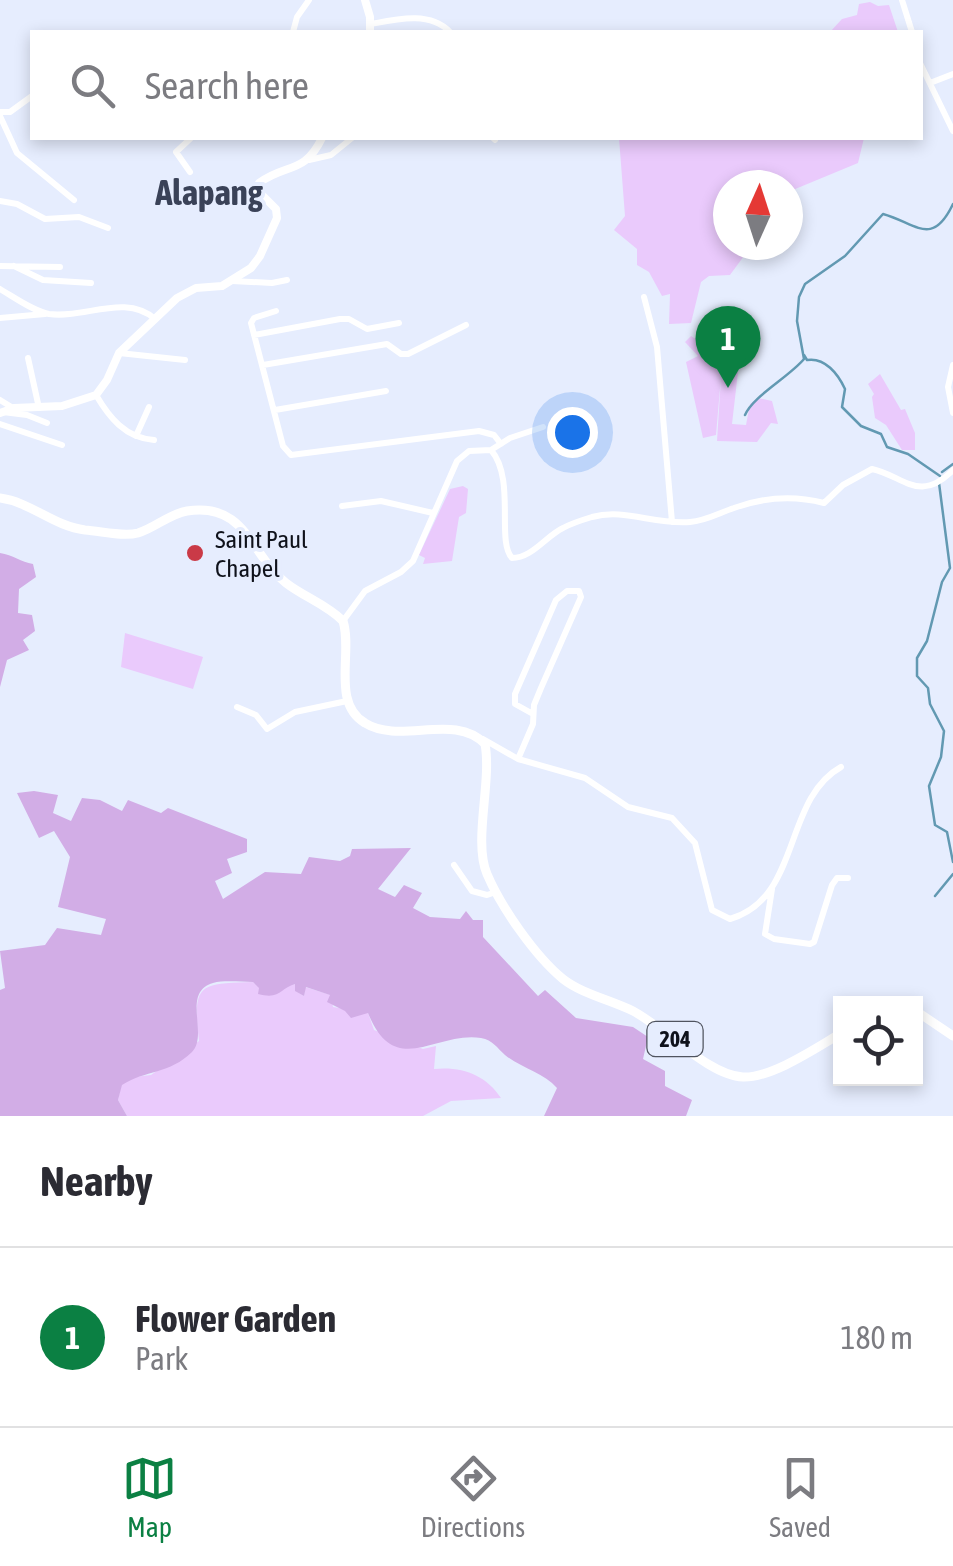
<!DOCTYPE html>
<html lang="en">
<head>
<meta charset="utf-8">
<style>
  body { margin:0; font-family:"Asap Condensed",sans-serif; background:#f7f7f7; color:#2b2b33 }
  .controls { position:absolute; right:30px; bottom:30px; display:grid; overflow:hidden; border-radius:0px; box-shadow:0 5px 15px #0003 }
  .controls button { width:90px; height:90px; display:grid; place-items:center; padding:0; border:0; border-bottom:2px solid #e1e1e2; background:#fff; color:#2b2b33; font:50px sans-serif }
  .compass { position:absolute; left:713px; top:170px; width:90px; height:90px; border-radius:50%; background:#fff; box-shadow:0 5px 15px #0003; rotate:3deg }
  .you { position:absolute; left:572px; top:432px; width:35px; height:35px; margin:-25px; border:8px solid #fff; border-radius:50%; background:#1a73e8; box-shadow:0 0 0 15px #1a73e833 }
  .badge { display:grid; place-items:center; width:65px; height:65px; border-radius:50%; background:#0b8043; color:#fff; font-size:32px; font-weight:700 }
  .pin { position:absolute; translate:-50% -82px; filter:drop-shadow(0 2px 5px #0008) }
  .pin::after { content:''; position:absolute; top:52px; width:35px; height:30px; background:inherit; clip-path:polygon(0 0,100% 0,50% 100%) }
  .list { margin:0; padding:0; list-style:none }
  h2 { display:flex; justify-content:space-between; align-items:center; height:130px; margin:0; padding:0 40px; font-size:42px }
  h2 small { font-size:32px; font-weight:400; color:#7c7c81 }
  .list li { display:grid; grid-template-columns:65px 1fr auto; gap:30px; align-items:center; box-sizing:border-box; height:180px; padding:0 40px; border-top:2px solid #e1e1e2 }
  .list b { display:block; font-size:38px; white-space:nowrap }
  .list p { margin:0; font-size:32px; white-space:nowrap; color:#7c7c81 }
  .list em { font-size:32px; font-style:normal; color:#7c7c81 }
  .icon { flex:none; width:55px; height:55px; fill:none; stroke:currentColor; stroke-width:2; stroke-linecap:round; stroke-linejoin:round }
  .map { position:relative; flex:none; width:953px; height:1116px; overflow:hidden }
  .search { position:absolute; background:#fff; box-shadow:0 5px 15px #0003; left:30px; right:30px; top:30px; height:110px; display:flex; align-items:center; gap:25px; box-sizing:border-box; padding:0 35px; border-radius:0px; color:#7c7c81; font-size:38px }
  .sheet { height:310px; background:#fff }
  nav { display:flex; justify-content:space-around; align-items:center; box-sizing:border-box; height:140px; border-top:2px solid #e1e1e2; background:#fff; font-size:28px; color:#7c7c81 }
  nav a { display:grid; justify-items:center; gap:5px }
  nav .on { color:#0b8043 }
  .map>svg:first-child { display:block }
</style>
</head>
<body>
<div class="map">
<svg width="953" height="1116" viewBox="0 0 953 1116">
  <rect width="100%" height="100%" fill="#e6edfe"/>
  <path fill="#eacafc" d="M870,2L878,6L889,5L898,32H830L842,19L857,15L859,4Z
    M619,138H864L858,163L788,192V185H728V245H752L730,275L709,276L701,282L691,323L669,324L670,294L662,296L649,272L637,265V249L614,230L625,216Z
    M691,336L719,354L738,372L732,424L746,425L750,404L758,398L772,401L778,424L771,423L757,442L717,441L721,377L716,435L703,438L686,362L698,356L685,342Z
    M880,374L901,410L905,409L915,433V450H902L886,425L875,418L872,397L874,394L868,384Z
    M463,486L468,489L466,513L459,517L452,561L423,564L425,558L419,555L450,489Z
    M125,633L203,657L193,689L121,667Z
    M253,982L260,988L296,984V991L304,996L305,987L331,995L333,1007L368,1013L374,1030L423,1049L436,1046L434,1069C462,1066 486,1075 501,1098L451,1101L423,1116H127L118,1100L121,1085L134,1077L151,1075L199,1041C192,982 200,984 253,982Z"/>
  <path fill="#d2ade6" d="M0,553C13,555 21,562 33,564L36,577L19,589L18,613L32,615L35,631L23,640L29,650L7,660L0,687Z
    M34,791L58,795L53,813L71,821L82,798L100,800L122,811L128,800L161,813L168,808L247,839V852L227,859L232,873L215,881L223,899L265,872L301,874L309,857L340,861L350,856L352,849L411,848L378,889L395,897L404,885L422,893L413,908L430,917L460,919L466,911L473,920H483V937L538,996L545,990L576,1018L633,1027L648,1037L643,1059L665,1071V1086L692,1100L686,1116H544L557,1088C544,1073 521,1068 505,1055C497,1048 493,1040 481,1038C435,1031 395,1080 368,1013L351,1018L345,1011L327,1002L330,995L306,987L304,996L295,991V984C280,988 281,1000 258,994L259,988L253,982C241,982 224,980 213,983C181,992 209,1035 192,1052C170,1074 145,1070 122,1085L118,1100L127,1116H0V990L5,988L0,951L45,945L57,928L101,935L106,919L58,907L70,857L54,831L39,838L17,793Z"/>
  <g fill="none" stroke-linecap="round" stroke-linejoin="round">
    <path stroke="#6299b2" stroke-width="2.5" d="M804,355L807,360C825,357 838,374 845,389L842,407L861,426L881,434L887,447L908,454L940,476
      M745,415C753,396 789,377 804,359L797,321L799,297L805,284L845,256L883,214C916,223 932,248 953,204
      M942,472L953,464
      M939,483L950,568L942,582L927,641L917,658V676L928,688L930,704L944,731L941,757L929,786L935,825L947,832L953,862
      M935,896L953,874"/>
    <path stroke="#fff" stroke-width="6" d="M902,0L912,32
      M371,24C397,19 430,11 450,32
      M293,32L297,17L309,0
      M920,63L953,131
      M930,83L953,74
      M0,112H10L32,96
      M0,116L17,153L74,200
      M493,138L495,140
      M309,160L331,155L352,138
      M190,172L176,152L191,138
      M0,201L17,204L45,219L79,217L108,228
      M0,266L60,267
      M14,266L43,280L91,283
      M232,281L272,283L287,280
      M0,289C14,297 33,311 49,314C85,319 125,293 155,319
      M644,297L657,347L672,522
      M276,311L254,318L251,323L283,446L291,455L479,431L494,435L501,444
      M0,318L45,314
      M254,335L340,319H349L367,329L399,323
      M119,353L185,360
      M28,358L39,408
      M263,365L387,344L401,354H408L466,325
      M953,365L948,387L953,413
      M96,395C109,417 125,438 154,440
      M0,400L13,408
      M275,410L386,391
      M3,412L27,415L47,423
      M0,424L62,445
      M136,436L149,407
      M491,450L510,438L543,427
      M342,506L381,501L433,513
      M343,621L365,591L401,572L413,561L457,461L469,451L491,450C516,479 496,541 512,558C532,558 546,536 563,528C572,523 582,520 592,517C625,508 654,525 690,522C706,521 719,513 734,508C764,497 793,495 824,503L843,485L872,469C904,476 919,504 953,470
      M237,707L256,715L267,729L295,712L347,701
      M483,739L518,759L585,778L628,807L672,818L695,843L712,910L730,919C801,899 783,799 841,767
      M518,759L533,724L534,705L541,688L581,597L579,591H567L556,600L515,694V704L533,714
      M454,865L472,891L487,895L496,892
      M772,889L765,934L774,939L810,944L814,942L832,885L837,878H848"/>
    <path stroke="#fff" stroke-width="8" d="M365,0L370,17V32
      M0,413L14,408L62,406L96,395L107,380L119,353L177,298L196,288L222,286L251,268L260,256L277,218L276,209L258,191L259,183C286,163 304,175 322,138"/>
    <path stroke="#fff" stroke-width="9" d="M0,498C31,502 53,526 85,530C101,531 123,537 138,533C155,528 169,514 187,511C247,502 250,555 286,583C304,597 326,604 343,621C353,652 331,703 365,723C400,745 455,712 485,744C492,782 473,841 487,874C501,907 535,956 563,979C582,994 611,1000 633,1011C664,1027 709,1076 743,1077C772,1078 816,1048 840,1034
      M916,1011L953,1036"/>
  </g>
  <circle fill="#ca3a47" stroke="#e6edfe" stroke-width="4" cx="195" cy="553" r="10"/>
  <g text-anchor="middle" stroke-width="8" stroke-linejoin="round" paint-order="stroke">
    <rect fill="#e6edfe" stroke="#50545f" stroke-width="2.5" x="647.5" y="1022" width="55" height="34" rx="8"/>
    <g font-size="22" font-weight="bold" fill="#0f121b">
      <text x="675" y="1047">204</text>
    </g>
    <g font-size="25" fill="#0f121b" stroke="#e6edfe" text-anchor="start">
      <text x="215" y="548">Saint Paul<tspan x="215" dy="29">Chapel</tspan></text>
    </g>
    <g font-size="35" font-weight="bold" fill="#3a4258" stroke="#e6edfe">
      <text x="209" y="205">Alapang</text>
    </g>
  </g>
</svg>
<div class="controls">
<button><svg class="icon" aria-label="locate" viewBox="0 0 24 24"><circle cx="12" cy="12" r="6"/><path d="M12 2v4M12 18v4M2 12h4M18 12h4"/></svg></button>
</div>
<svg class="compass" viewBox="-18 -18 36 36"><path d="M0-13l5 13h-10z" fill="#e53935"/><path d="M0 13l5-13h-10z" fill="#7c7c81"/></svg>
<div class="you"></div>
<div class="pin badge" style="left:728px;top:388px">1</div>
<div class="search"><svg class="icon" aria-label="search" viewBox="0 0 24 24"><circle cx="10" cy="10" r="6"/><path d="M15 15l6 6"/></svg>Search here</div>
</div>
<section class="sheet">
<h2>Nearby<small></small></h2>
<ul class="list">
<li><span class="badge">1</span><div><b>Flower Garden</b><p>Park</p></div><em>180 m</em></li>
</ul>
</section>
<nav>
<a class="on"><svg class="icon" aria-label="map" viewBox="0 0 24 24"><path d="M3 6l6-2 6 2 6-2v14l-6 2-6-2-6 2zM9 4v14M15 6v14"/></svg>Map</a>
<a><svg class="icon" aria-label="directions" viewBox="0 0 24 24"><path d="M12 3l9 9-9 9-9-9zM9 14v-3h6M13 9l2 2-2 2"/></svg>Directions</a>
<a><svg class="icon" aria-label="saved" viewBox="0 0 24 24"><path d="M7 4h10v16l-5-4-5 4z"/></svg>Saved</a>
</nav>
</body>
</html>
